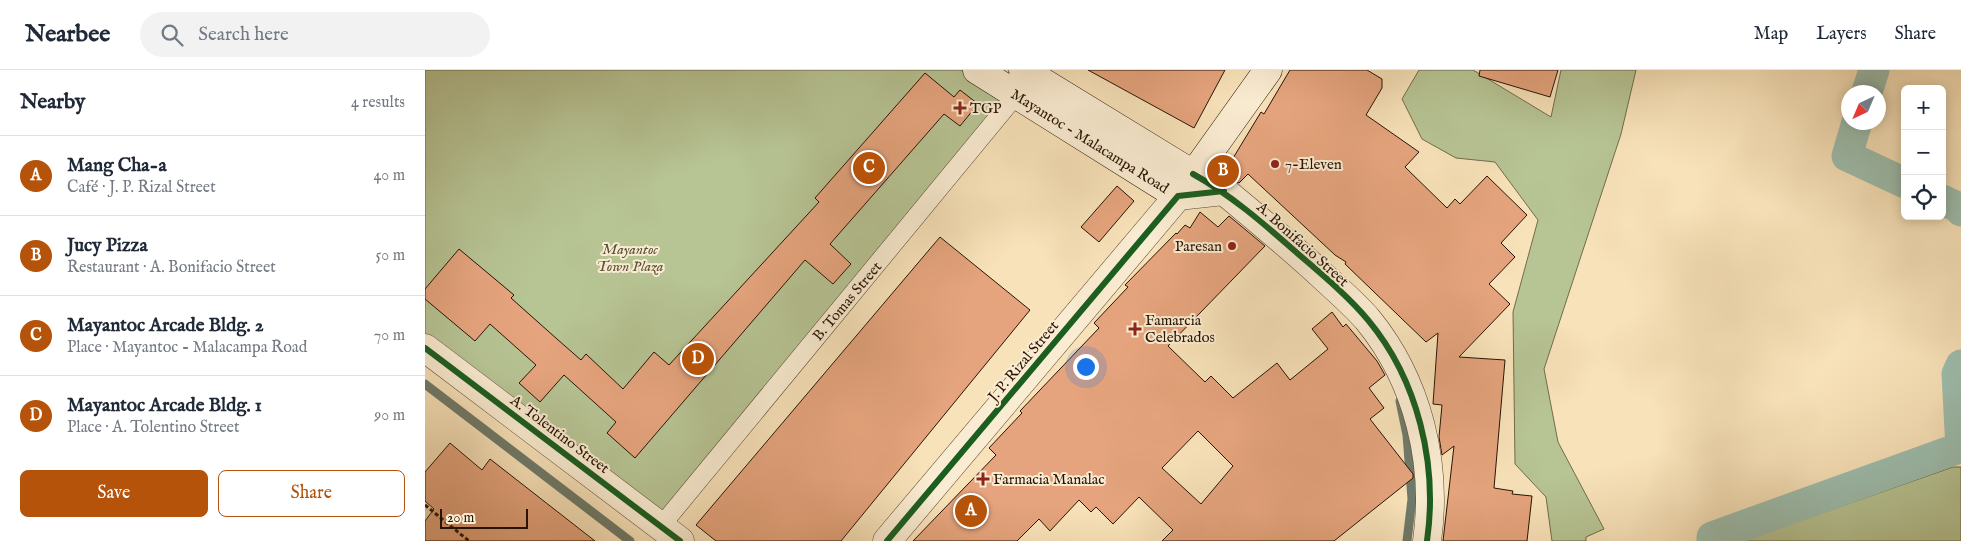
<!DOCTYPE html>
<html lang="en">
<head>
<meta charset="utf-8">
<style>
  body { margin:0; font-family:"IM FELL English",serif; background:#f2f2f3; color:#1f2937 }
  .controls { position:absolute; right:15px; top:15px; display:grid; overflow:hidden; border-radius:8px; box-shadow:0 2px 12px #0003 }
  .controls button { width:45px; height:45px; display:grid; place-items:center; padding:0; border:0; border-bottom:1px solid #e0e1e3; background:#fff; color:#1f2937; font:25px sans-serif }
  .compass { position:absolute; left:1416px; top:15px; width:45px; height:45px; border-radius:50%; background:#fff; box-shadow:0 2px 12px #0003; rotate:224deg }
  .scale { position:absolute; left:15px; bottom:12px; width:88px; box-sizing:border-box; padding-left:5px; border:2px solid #291303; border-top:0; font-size:14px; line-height:18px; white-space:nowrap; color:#291303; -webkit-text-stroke:4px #faecd2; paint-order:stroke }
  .you { position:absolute; left:660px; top:296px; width:18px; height:18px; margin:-12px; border:4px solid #fff; border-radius:50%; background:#1a73e8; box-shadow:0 0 0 8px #1a73e833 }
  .badge { display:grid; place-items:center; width:32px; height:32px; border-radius:50%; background:#b45309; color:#fff; font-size:16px; font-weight:700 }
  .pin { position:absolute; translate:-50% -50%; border:2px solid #fff; box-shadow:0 1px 5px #0006 }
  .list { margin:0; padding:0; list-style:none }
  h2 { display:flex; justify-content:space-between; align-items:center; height:65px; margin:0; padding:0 20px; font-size:21px }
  h2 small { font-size:16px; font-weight:400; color:#747a83 }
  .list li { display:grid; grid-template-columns:32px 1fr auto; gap:15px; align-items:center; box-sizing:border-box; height:80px; padding:0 20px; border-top:1px solid #e0e1e3 }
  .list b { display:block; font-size:19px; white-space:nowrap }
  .list p { margin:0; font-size:16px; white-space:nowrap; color:#747a83 }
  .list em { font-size:16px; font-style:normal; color:#747a83 }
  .actions { display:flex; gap:10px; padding:15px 20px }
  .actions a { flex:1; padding:11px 0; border:1px solid #b45309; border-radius:8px; text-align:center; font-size:18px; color:#b45309 }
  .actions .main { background:#b45309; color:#fff }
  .icon { flex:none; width:28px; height:28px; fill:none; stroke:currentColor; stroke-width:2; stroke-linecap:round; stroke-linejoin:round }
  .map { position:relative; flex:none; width:1536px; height:471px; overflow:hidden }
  header { display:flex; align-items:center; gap:30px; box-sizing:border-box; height:70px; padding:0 25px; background:#fff; border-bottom:1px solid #e0e1e3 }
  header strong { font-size:24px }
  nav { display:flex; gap:28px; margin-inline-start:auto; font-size:18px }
  .search { width:350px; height:45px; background:#f2f2f3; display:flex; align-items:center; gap:12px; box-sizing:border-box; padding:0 18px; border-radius:28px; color:#747a83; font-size:19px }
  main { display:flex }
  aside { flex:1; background:#fff }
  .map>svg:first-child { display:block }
</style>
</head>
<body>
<header>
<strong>Nearbee</strong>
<div class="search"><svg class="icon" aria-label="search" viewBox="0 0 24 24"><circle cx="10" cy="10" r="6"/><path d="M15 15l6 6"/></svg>Search here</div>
<nav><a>Map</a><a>Layers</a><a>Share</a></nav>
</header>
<main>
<aside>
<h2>Nearby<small>4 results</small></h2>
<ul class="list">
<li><span class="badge">A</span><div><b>Mang Cha-a</b><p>Café · J. P. Rizal Street</p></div><em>40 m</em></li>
<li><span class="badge">B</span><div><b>Jucy Pizza</b><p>Restaurant · A. Bonifacio Street</p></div><em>50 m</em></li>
<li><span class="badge">C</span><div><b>Mayantoc Arcade Bldg. 2</b><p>Place · Mayantoc - Malacampa Road</p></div><em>70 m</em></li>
<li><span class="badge">D</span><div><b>Mayantoc Arcade Bldg. 1</b><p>Place · A. Tolentino Street</p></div><em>90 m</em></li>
</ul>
<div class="actions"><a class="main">Save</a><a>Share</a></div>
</aside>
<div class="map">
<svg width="1536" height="471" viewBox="0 0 1536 471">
  <rect width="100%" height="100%" fill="#f8e2b9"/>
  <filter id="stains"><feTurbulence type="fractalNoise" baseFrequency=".004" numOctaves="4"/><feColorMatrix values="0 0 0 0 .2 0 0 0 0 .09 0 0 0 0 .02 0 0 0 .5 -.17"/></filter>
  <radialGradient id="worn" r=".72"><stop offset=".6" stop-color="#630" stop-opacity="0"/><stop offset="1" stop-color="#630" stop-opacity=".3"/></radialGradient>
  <path fill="#b7c494" stroke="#706c4c" d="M0,0H536L582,27L235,447L0,267Z
    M994,0H1048L1126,47L1136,0H1211L1196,64L1119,299L1133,372L1179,459L1161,467V471H1127L1121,427L1090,394L1088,242L1113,150L1070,92L1031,88L997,69L977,29Z
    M1528,397H1536V471H1317Z"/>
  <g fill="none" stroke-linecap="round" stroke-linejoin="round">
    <path stroke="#6f7a6a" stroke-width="9" d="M0,314L205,471
      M975,331L982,365L987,429L982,471"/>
    <path stroke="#9dbeae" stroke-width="31" d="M1442,22L1449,0
      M1432,52L1422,86L1480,113
      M1517,130L1533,137L1536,141
      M1536,295L1532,304L1536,378
      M1287,471V467L1534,378"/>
  </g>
  <path fill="#e5a47d" stroke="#291303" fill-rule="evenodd" d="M663,0H800L769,58Z
    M865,0H942L957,9V18L941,45L994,82L980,97L1022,138L1030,129L1035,134L1062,106L1102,145L1076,173L1090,187L1064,214L1085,234L1034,287L1080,290L1069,418L1088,421L1087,424L1107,426L1102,471H1018L1029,376L1017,385L1014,367L1017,335L1008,334L1013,263L1001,272L920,194L921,192L910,185L823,104L814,113L799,103L836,42L839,44Z
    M1055,0H1133L1125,27L1054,6Z
    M500,3L529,27L535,20L553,34L535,56L519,44L405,174L426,194L408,214L380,190L210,388L182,363L191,352L139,305L115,332L94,313L111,295L65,254L50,271L0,229V219L34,179L89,225L86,228L132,269L156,290L161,284L198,319L229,282L244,295L394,132L390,128Z
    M692,116L709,131L674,172L656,157Z
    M775,142L793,157L804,146L840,176L743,276L780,312L786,306L808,328L852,293L865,310L903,279L887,259L907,242L918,257L921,254L952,291L960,305L944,318L959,338L945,349L988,404V408L909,471H737L748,460L714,427L688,454L671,437L666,442L654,430L625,461L614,449L592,471H488L571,385L564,378L597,343L595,341L674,258L669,253L703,217L700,215L751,163L752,164L760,155L765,158ZM773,361L808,396L776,434L737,398Z
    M515,167L605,240L416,471H291L271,455Z
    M25,373L57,400L65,389L170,471H0V451L9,439L0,431V402Z"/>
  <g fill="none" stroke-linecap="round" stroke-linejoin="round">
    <defs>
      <path id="service" d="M236,456L597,18"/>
      <path id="minor" d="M784,112L799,121C834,150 869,179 902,210C916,223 931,236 943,250C993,311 1013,394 1002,471
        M0,278L255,471
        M462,471L753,126L799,121"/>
      <path id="secondary" d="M552,0L753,126L843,0
        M598,0L768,104"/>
    </defs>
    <use href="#service" stroke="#5d4730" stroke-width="19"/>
    <use href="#minor" stroke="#5d4730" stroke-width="29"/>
    <use href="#secondary" stroke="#291303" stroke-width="29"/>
    <path stroke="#291303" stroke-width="3" stroke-dasharray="4 2.5" stroke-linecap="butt" d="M0,435L44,471"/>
    <use href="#service" stroke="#faecd2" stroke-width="18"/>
    <use href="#minor" stroke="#faecd2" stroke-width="28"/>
    <use href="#secondary" stroke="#faecd2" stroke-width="28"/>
    <defs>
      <path id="cycleway" d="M768,104C806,125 838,153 871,182C895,203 922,225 943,250C993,310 1013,394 1002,471
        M0,278L255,471
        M462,471L753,126L799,121"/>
    </defs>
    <use href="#cycleway" stroke="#faecd2" stroke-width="9"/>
    <use href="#cycleway" stroke="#1b5e20" stroke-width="6"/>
  </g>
  <g fill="#8f2418" stroke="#faecd2" stroke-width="2">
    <path d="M532.5 30.5h5v5h5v5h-5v5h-5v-5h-5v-5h5z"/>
    <circle cx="850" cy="94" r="5"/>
    <circle cx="807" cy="176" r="5"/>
    <path d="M707.5 251.5h5v5h5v5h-5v5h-5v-5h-5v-5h5z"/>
    <path d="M555.5 401.5h5v5h5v5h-5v5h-5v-5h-5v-5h5z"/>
  </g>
  <g text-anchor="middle" stroke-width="4" stroke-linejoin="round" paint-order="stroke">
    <g font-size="15" fill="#291303" stroke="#faecd2" text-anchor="start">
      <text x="545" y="43">TGP</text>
      <text x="860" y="99">7-Eleven</text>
      <text x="797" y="181" text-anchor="end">Paresan</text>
      <text x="720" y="255">Famarcia<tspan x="720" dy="17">Celebrados</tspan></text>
      <text x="568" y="414">Farmacia Manalac</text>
    </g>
    <g font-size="15" fill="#291303" stroke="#faecd2">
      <text transform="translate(665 71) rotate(32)" y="5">Mayantoc - Malacampa Road</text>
      <text transform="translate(878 174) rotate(42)" y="5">A. Bonifacio Street</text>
      <text transform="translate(422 231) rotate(-50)" y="5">B. Tomas Street</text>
      <text transform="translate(598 291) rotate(-50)" y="5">J. P. Rizal Street</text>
      <text transform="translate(135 364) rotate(37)" y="5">A. Tolentino Street</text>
    </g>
    <g font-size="15" font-style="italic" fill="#5b5136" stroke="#faecd2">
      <text x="205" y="184">Mayantoc<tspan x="205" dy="17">Town Plaza</tspan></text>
    </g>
  </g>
  <rect width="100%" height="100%" filter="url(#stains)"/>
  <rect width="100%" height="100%" fill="url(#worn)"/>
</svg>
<div class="controls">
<button>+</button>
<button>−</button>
<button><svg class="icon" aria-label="locate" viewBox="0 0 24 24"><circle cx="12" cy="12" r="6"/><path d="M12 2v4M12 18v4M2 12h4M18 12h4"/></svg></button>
</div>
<svg class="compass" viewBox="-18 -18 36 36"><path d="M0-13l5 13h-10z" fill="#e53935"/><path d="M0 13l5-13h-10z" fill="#747a83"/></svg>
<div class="scale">20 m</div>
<div class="you"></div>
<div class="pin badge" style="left:546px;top:441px">A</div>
<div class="pin badge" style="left:798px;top:101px">B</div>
<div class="pin badge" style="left:444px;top:98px">C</div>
<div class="pin badge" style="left:273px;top:289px">D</div>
</div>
</main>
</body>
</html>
